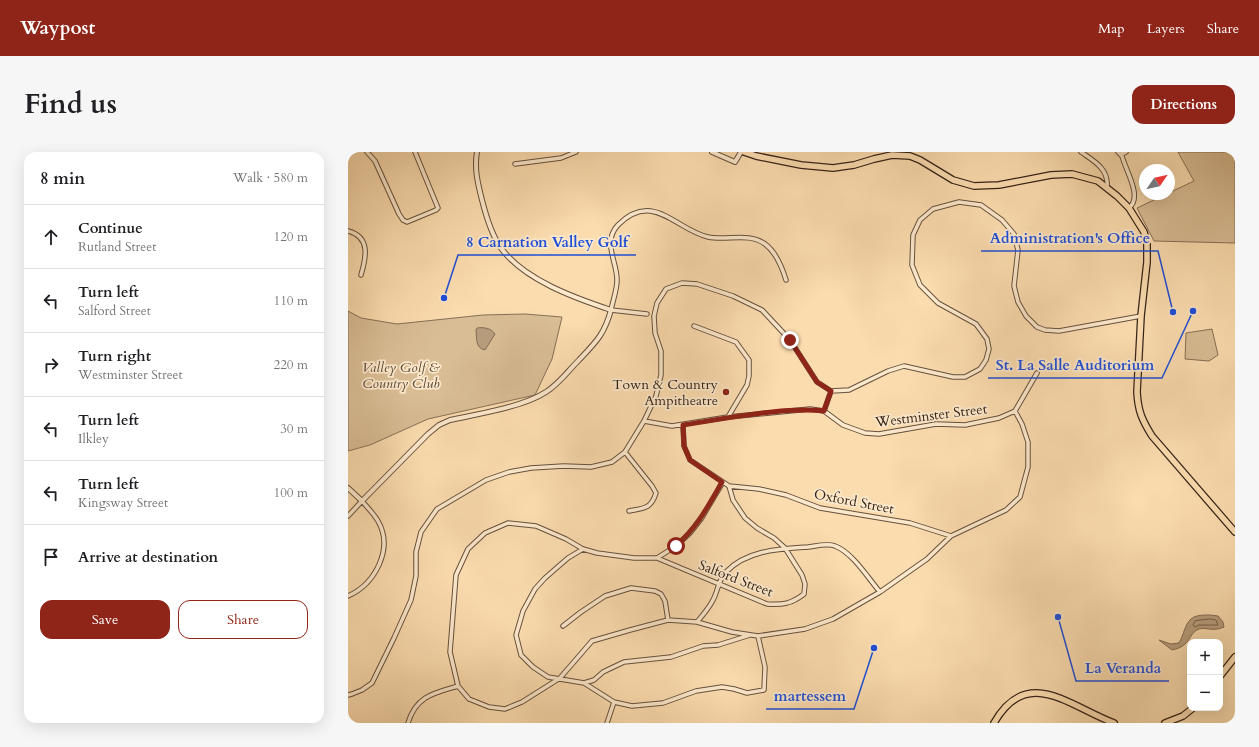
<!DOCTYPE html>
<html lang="en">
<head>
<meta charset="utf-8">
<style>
  body { margin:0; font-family:Cardo,serif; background:#f6f6f6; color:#202124 }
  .controls { position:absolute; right:12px; bottom:12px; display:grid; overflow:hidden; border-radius:8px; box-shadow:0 4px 16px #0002 }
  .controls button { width:36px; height:36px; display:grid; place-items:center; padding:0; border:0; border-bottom:1px solid #e0e0e0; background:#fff; color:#202124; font:20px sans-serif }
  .compass { position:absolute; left:791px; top:12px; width:36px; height:36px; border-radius:50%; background:#fff; box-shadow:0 4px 16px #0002; rotate:56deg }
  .stop { position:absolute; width:12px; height:12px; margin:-9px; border:3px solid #8f2418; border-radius:50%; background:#fff }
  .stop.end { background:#8f2418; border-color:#fff; box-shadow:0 1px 4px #0008 }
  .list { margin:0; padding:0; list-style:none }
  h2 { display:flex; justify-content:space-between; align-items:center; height:52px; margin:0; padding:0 16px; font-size:17px }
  h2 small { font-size:13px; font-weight:400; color:#757577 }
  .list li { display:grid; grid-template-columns:26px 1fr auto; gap:12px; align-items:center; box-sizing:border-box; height:64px; padding:0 16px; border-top:1px solid #e0e0e0 }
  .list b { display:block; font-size:15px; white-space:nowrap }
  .list p { margin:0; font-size:13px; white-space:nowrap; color:#757577 }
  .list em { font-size:13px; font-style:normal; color:#757577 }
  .actions { display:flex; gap:8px; padding:12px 16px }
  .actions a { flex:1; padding:9px 0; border:1px solid #8f2418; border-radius:12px; text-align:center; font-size:14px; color:#8f2418 }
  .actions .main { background:#8f2418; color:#fff }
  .icon { flex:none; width:22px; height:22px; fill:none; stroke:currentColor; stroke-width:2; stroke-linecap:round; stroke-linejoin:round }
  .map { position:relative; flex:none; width:887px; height:571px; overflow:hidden; border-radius:12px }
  header { display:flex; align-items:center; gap:24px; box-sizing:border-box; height:56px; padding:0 20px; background:#8f2418; color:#fff }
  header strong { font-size:19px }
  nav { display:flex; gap:22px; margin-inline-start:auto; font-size:14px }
  .intro { display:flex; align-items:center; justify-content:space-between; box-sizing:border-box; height:96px; padding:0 24px }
  h1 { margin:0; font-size:28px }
  .button { padding:10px 18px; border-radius:12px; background:#8f2418; color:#fff; font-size:14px; font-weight:700 }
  main { display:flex; gap:24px; padding:0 24px }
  aside { flex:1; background:#fff; border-radius:12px; box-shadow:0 4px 16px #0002 }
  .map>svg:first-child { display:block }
</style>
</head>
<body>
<header>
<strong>Waypost</strong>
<nav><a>Map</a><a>Layers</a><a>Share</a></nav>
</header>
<div class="intro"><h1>Find us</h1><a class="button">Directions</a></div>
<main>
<aside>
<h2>8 min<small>Walk · 580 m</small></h2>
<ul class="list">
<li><svg class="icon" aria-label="ahead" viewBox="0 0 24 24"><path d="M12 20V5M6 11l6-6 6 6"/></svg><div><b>Continue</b><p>Rutland Street</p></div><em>120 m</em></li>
<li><svg class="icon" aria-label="left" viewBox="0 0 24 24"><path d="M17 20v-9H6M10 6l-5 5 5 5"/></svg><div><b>Turn left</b><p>Salford Street</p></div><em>110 m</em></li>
<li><svg class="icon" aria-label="right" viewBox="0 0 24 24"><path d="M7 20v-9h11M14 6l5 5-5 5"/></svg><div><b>Turn right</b><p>Westminster Street</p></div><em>220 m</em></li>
<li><svg class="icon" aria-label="left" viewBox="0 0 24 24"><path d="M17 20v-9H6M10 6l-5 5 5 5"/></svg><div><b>Turn left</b><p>Ilkley</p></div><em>30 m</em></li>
<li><svg class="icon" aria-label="left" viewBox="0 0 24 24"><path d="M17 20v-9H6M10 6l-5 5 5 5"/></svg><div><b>Turn left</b><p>Kingsway Street</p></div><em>100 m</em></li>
<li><svg class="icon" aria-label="arrive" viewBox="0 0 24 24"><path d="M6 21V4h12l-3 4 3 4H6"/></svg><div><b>Arrive at destination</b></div></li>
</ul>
<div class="actions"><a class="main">Save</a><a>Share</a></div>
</aside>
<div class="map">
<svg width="887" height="571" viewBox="0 0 887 571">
  <rect width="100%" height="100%" fill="#fbdcaf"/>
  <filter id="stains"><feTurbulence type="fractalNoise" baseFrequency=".005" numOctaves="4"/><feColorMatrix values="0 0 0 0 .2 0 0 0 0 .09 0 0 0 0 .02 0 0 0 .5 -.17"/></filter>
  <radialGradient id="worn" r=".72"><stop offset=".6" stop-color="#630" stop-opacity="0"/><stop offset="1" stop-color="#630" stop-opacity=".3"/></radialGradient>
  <path fill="#d9bd95" stroke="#867056" d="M830,0H887V91L806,89L789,56L846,29Z
    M0,159L13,166L49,172L135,163L177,162L214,165L204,207L187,243L80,267L22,293L0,299Z
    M864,177L870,203L861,209L837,207L838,181Z"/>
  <path fill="#b79d7c" stroke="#836c54" d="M129,176C136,175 143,176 147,182L137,198C127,196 129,186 128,178Z
    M862,463L870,464L875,470L876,475C865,480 858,475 851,477C840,481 844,494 824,498L811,488L823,492L831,491C836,483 837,469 846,465C850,463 857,463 862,463Z"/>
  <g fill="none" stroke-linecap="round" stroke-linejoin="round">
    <path stroke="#76604a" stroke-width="1" d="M862,467L868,468L870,473H851L847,475L845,473L847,469Z"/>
    <defs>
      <path id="minor" d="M19,0L27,9L51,62L55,68L59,70L88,58L90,56L67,0
        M733,0C746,9 761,17 759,35
        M770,0L773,3L778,0
        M773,0C775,15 796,44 781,56
        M167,12L213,6L228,0
        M0,79C23,85 18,106 13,123
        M299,162L263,158C265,148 269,138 269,128C269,109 254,90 270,73C305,38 328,78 360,85C379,89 401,80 417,92C428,100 434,115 438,128
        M346,174L388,190L401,208V224L399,233L380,265
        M476,259L483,239
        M296,269L324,274L380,265L462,257L476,259L495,273L517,281L531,282L588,272L617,273L651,266L667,259L689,221
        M277,300L304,334L308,341C303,357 296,356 281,359
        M375,330L353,367L342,381L328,394L309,406H286L249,401L235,397L218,387L188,374L160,371L137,381L120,397L108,423L102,500L110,534L121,547L141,555L157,557L174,550L212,526L244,489L282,478L320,468L349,470L384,480L410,484L457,477L485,467L532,440L579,407L603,384L658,358L672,345L680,315V290L674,272L667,259
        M381,334L411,337L438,343L472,356L562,371L603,384
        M0,364L14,349C19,355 26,362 30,369C46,397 27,432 0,444
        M235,397L220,406L197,426L187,437L175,459L168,483L173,503L185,515L200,525L236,531L266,550L284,554L315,551L348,539L374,535L386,537L399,541L416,538L417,515L410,484
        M309,406L419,452C435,453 443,452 456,442L457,432L454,423L437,396L426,386L409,376L397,366L385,348L381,334L342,308L336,294L335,273
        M349,470C355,463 361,456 365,448C370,439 370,428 378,420C399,398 431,397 460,395C468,394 480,391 487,394C505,401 520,426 532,440
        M215,474L233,460L257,444L283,436L307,439L313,442L317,449L320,468
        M236,531L246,528L255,520L276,510L323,505L355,494L370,493L402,483
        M0,543L4,542L14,538L24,531L46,486L63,448L68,424V400L73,380L89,357L138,328L161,320L183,316L216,314L243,315L264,310L277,300L296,269L308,244L313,223V199L307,181L306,164L309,151L318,137L334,131L349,132L385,144L414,158L442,188L469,230L483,239L501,238L540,219L556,214L605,225H617L632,217L638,208L641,197L639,187L628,172L590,151L572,133L564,113L565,83L572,68L585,57L611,50L633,53L654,68L666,82L670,98L666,134L670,150L678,164L689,175L697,178L711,179L793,164
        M60,571C68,544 86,541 110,534
        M259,571L266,550"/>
      <path id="tertiary" d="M364,0L387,10L393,0
        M0,336L14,349L80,282L91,273L102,268C130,262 175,255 198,240C211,232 220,219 231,208C248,190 256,183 263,158C227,146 176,128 153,96C143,82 138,64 134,48C130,32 126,17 129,0"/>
      <path id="primary" d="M396,0L408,4L453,13L485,16L506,13L526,7L544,3L562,4L572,8L605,28L626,34L651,33L703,23L724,22L750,29L769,44L781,56L796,80L799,92V110L793,164L789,240C790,259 794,268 804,284L887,380
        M872,524L887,505
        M646,571C679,513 721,554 766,571
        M817,571L835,564L845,556"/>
    </defs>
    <use href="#minor" stroke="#66513e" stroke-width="5.5"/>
    <use href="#tertiary" stroke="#66513e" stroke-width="6"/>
    <use href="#primary" stroke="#342318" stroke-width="8"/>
    <use href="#minor" stroke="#fce8cb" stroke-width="3.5"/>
    <use href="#tertiary" stroke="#fce8cb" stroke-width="4"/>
    <use href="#primary" stroke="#fbdcaf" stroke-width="5.5"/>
  </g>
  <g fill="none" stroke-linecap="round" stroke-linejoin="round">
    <path stroke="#8f2418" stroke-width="5" d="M328,394C350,374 359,356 374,330L342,308L336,294L335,273C367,268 400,262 433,259C447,258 461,257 476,259L483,239L469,230L442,188"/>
  </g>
  <circle fill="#8f2418" stroke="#fce8cb" stroke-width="1.5" cx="378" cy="240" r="4"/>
  <g text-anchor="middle" stroke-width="3.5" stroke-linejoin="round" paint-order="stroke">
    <g font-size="14" font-style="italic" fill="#5d4a37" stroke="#fce8cb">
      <text x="53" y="220">Valley Golf &amp;<tspan x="53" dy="16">Country Club</tspan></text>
    </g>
    <g font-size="14" fill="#342318" stroke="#fce8cb" text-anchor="end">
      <text x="370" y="237">Town &amp; Country<tspan x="370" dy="16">Ampitheatre</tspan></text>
    </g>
    <g font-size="14" fill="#342318" stroke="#fce8cb">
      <text transform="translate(583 263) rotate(-7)" y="5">Westminster Street</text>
      <text transform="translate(506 349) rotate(11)" y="5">Oxford Street</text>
      <text transform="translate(388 426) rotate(21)" y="5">Salford Street</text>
    </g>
  </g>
  <path fill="none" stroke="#1d4ed8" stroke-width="1.5" d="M825 160L810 99H633M96 146L110 103H288M845 159L814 226H640M710 465L728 529H821M526 496L506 557H418"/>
  <g fill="#1d4ed8" stroke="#fce8cb" stroke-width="1.5">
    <circle cx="825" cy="160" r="4"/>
    <circle cx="96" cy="146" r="4"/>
    <circle cx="845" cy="159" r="4"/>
    <circle cx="710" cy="465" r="4"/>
    <circle cx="526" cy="496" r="4"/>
  </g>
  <g font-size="15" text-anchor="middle" font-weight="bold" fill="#1d4ed8" stroke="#fce8cb" stroke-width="3.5" stroke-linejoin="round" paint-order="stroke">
    <text x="722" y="91">Administration's Office</text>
    <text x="199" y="95">8 Carnation Valley Golf</text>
    <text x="727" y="218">St. La Salle Auditorium</text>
    <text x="775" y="521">La Veranda</text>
    <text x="462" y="549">martessem</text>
  </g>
  <rect width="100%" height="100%" filter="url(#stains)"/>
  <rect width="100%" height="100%" fill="url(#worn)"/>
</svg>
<div class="controls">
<button>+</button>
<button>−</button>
</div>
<svg class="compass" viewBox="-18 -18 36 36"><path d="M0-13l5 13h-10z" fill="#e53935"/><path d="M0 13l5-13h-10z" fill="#757577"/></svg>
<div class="stop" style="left:328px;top:394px"></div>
<div class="stop end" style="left:442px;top:188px"></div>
</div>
</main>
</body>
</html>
